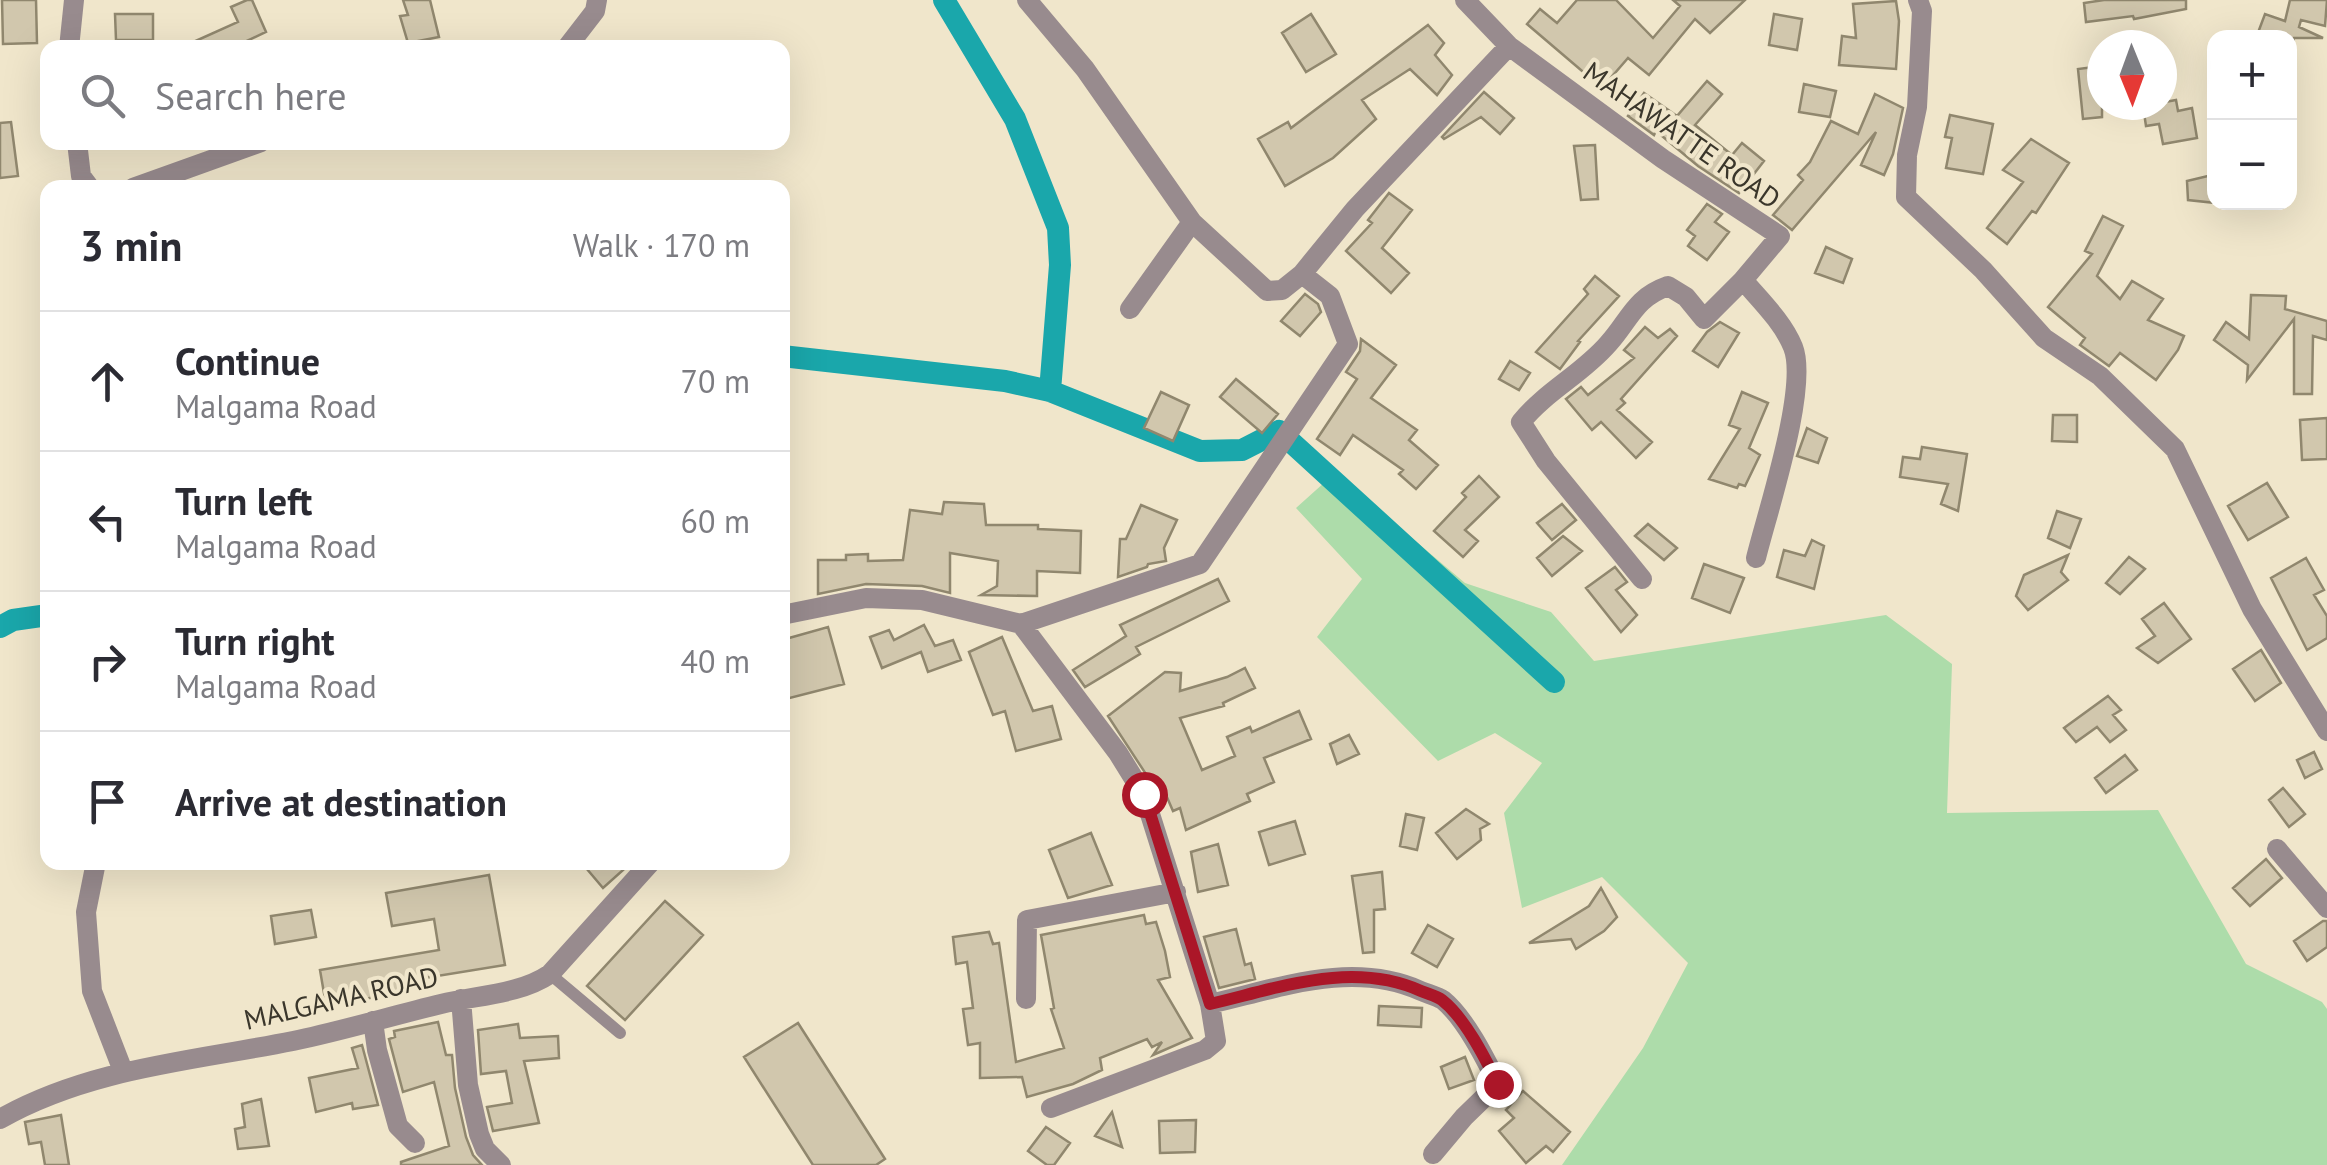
<!DOCTYPE html>
<html lang="en">
<head>
<meta charset="utf-8">
<style>
  body { margin:0; font-family:"PT Sans",sans-serif; background:#f7f7f7; color:#2b2b33 }
  .controls { position:absolute; right:30px; top:30px; display:grid; overflow:hidden; border-radius:20px; box-shadow:0 10px 40px #0002 }
  .controls button { width:90px; height:90px; display:grid; place-items:center; padding:0; border:0; border-bottom:2px solid #e1e1e2; background:#fff; color:#2b2b33; font:50px sans-serif }
  .compass { position:absolute; left:2087px; top:30px; width:90px; height:90px; border-radius:50%; background:#fff; box-shadow:0 10px 40px #0002; rotate:179deg }
  .stop { position:absolute; width:30px; height:30px; margin:-22px; border:8px solid #ab1628; border-radius:50%; background:#fff }
  .stop.end { background:#ab1628; border-color:#fff; box-shadow:0 2px 10px #0008 }
  .list { margin:0; padding:0; list-style:none }
  h2 { display:flex; justify-content:space-between; align-items:center; height:130px; margin:0; padding:0 40px; font-size:42px }
  h2 small { font-size:32px; font-weight:400; color:#7c7c81 }
  .list li { display:grid; grid-template-columns:65px 1fr auto; gap:30px; align-items:center; box-sizing:border-box; height:140px; padding:0 40px; border-top:2px solid #e1e1e2 }
  .list b { display:block; font-size:38px; white-space:nowrap }
  .list p { margin:0; font-size:32px; white-space:nowrap; color:#7c7c81 }
  .list em { font-size:32px; font-style:normal; color:#7c7c81 }
  .icon { flex:none; width:55px; height:55px; fill:none; stroke:currentColor; stroke-width:2; stroke-linecap:round; stroke-linejoin:round }
  .map { position:relative; flex:none; width:2327px; height:1165px; overflow:hidden }
  .search { position:absolute; background:#fff; box-shadow:0 10px 40px #0002; left:40px; top:40px; width:750px; height:110px; display:flex; align-items:center; gap:25px; box-sizing:border-box; padding:0 35px; border-radius:20px; color:#7c7c81; font-size:38px }
  .panel { position:absolute; background:#fff; box-shadow:0 10px 40px #0002; left:40px; top:180px; width:750px; height:690px; border-radius:20px }
  .map>svg:first-child { display:block }
</style>
</head>
<body>
<div class="map">
<svg width="2327" height="1165" viewBox="0 0 2327 1165">
  <rect width="100%" height="100%" fill="#f0e6cb"/>
  <path fill="#addcaa" d="M1335,473L1465,583L1551,612L1594,661L1886,615L1952,664L1947,813L2158,810L2246,964L2322,1002L2327,1009V1165H1562L1643,1048L1688,963L1602,877L1522,908L1504,813L1542,763L1495,733L1438,761L1317,637L1362,579L1296,508Z"/>
  <g fill="none" stroke-linecap="round" stroke-linejoin="round">
    <path stroke="#1aa7ab" stroke-width="22" d="M944,0L1015,119L1058,228L1060,265L1050,391
      M782,356L1005,381L1050,391L1200,451L1242,450L1279,431L1554,682
      M0,627L13,620L48,615"/>
  </g>
  <path fill="#d1c7ad" stroke="#90876e" stroke-width="2.5" d="M2,0H36L37,43L3,44Z
    M247,0H252L266,32L232,48H180L238,22L231,7Z
    M403,0H430L439,37L408,43L400,16L408,15Z
    M1577,0H1616L1653,38L1680,6L1673,0H1745L1710,33L1695,19L1649,75L1628,58L1602,88L1527,24L1540,9L1557,23Z
    M2104,0H2186V9L2134,19L2133,16L2086,22L2084,3Z
    M2290,0H2327L2325,26L2301,20L2299,27L2323,38H2294L2290,50V38H2256L2265,14L2285,21Z
    M1896,1L1899,21L1896,69L1839,65L1842,36L1856,38L1853,4Z
    M115,14H153V40H116Z
    M1311,14L1336,54L1306,72L1282,33Z
    M1774,14L1802,19L1797,50L1769,45Z
    M1428,25L1444,43L1435,55L1452,75L1437,95L1410,69L1362,100L1376,119L1333,158L1285,186L1258,139L1288,122L1291,128Z
    M2102,66V117L2083,119L2078,69Z
    M1707,81L1722,94L1695,125L1732,155L1742,143L1764,161L1739,193L1698,166L1656,131L1654,135L1628,116L1644,93L1677,116Z
    M1804,84L1836,91L1830,117L1799,112Z
    M1484,92L1514,118L1500,134L1481,117L1444,139L1442,137Z
    M1875,94L1903,108L1893,154L1884,175L1861,165L1876,132L1792,230L1773,215L1803,180L1798,175L1810,162L1831,121L1858,134Z
    M2176,100L2178,111L2192,108L2197,138L2163,144L2159,124L2146,126L2143,106Z
    M1950,115L1993,124L1983,174L1946,168L1952,138L1945,137Z
    M11,122L18,176L0,178V123Z
    M2031,139L2069,163L2036,213L2032,211L2007,244L1987,228L2023,182L2003,170Z
    M1595,145L1598,199L1581,200L1574,146Z
    M2212,175L2216,203L2188,200L2187,181Z
    M1389,193L1412,210L1382,248L1409,273L1391,293L1346,251L1372,223L1368,220Z
    M1707,204L1722,214L1715,222L1729,232L1707,260L1688,246L1695,236L1687,230Z
    M2103,216L2123,226L2097,276L2120,299L2132,281L2163,299L2148,320L2184,336L2178,350L2156,380L2120,353L2109,366L2080,345L2085,338L2048,307L2092,254L2085,251Z
    M1826,247L1852,259L1843,283L1815,273Z
    M1595,276L1619,296L1578,341L1580,342L1560,369L1536,352L1588,294L1584,289Z
    M1305,294L1318,304L1321,312L1300,336L1281,321Z
    M2251,295L2286,296L2285,309L2327,321V340L2313,336L2312,394H2294V319L2247,380L2248,365L2214,340L2226,322L2249,339Z
    M1720,322L1739,333L1718,367L1693,351L1707,332Z
    M1645,327L1658,338L1670,329L1677,336L1621,399L1625,403L1617,410L1652,442L1636,458L1601,422L1592,430L1566,399L1581,387L1588,395L1634,358L1624,350Z
    M1361,339L1396,365L1371,398L1417,430L1409,440L1438,465L1416,489L1399,474L1403,470L1353,435L1340,455L1317,439L1357,379L1346,372L1360,351Z
    M1510,361L1530,373L1519,390L1499,379Z
    M1236,379L1278,414L1262,433L1220,397Z
    M1161,392L1189,405L1173,441L1144,428Z
    M1742,392L1768,403L1749,448L1760,455L1745,486L1739,484L1737,488L1709,479L1740,429L1729,425Z
    M2053,415H2077V442L2052,441Z
    M2327,418V459L2302,460L2300,420Z
    M1807,428L1827,438L1818,463L1797,456Z
    M1922,447L1967,454L1958,511L1941,504L1948,484L1900,477L1903,457L1920,459Z
    M1479,476L1499,497L1465,530L1478,541L1463,557L1434,531L1466,497L1462,493Z
    M2267,483L2288,517L2248,540L2228,506Z
    M944,502L984,504L986,525H1038V529L1081,531L1080,573L1037,571V596L981,595L997,586L998,561L950,553V593L922,586L866,584L818,594V560H846V555L868,554V561L903,560L910,510L942,514Z
    M1562,504L1576,520L1552,540L1537,523Z
    M1141,505L1177,520L1164,548L1166,561L1148,564L1147,567L1118,577L1120,539H1126Z
    M2057,511L2081,519L2070,548L2048,538Z
    M1648,524L1677,548L1664,560L1635,536Z
    M1563,536L1582,551L1552,576L1537,558Z
    M1812,540L1824,546L1814,589L1777,577L1784,550L1805,556Z
    M2068,555L2061,572L2068,580L2028,610L2016,596L2024,575Z
    M2129,557L2145,569L2120,594L2106,583Z
    M2306,558L2324,590L2314,595L2327,616V638L2307,650L2271,578Z
    M1704,564L1744,578L1730,613L1692,598Z
    M1615,567L1627,582L1616,590L1637,615L1621,632L1586,588Z
    M1218,579L1229,601L1136,647L1140,654L1085,687L1073,670L1126,636L1120,625Z
    M2164,603L2191,639L2158,663L2137,648L2155,636L2142,619Z
    M924,625L935,646L953,640L961,660L928,672L921,652L882,668L870,637L889,630L894,640Z
    M828,627L844,684L782,700V640Z
    M1002,637L1033,711L1052,706L1061,739L1016,751L1005,711L993,715L969,652Z
    M2261,650L2281,683L2255,701L2233,669Z
    M1245,668L1255,688L1223,703L1224,706L1180,718L1202,770L1235,756L1227,737L1250,727L1252,732L1299,711L1311,739L1264,758L1274,782L1247,794L1250,801L1186,830L1180,808L1173,811L1163,788L1157,791L1108,716L1165,672L1181,673L1180,691L1227,677Z
    M2108,696L2121,710L2113,715L2126,730L2110,742L2097,727L2076,742L2064,728Z
    M1349,735L1359,754L1337,764L1330,744Z
    M2314,752L2322,769L2305,778L2297,760Z
    M2125,755L2137,770L2106,793L2095,778Z
    M2283,788L2305,814L2289,827L2269,800Z
    M1466,809L1489,824L1480,829L1481,840L1457,859L1436,833Z
    M1406,814L1424,818L1417,850L1400,846Z
    M1295,821L1305,854L1269,865L1259,832Z
    M1091,833L1112,885L1068,898L1049,850Z
    M1218,844L1228,885L1198,892L1191,852Z
    M2266,859L2282,878L2250,906L2233,888Z
    M581,862H632L603,888Z
    M1382,872L1385,909L1374,910V952L1363,953L1352,876Z
    M489,875L505,965L400,982L401,993L326,1005L320,970L439,950L434,919L392,926L386,893Z
    M1601,888L1617,917L1604,931L1576,949L1571,939L1529,943L1589,906Z
    M665,901L703,935L625,1020L587,986Z
    M311,910L316,937L275,944L271,916Z
    M1144,915L1146,924L1156,922L1165,951L1170,977L1158,980L1192,1038L1153,1055L1162,1042L1152,1047L1147,1039L1100,1058L1102,1070L1073,1084L1027,1097L1022,1077L980,1078V1043L968,1045L963,1009L973,1008L967,962L956,964L953,937L989,932L993,944L999,943L1016,1062L1064,1048L1051,1009L1054,1008L1041,935Z
    M2323,921H2327V947L2307,961L2294,941Z
    M1428,925L1453,939L1437,967L1412,953Z
    M1236,929L1245,965L1251,963L1255,979L1219,988L1204,937Z
    M1379,1006L1422,1008L1421,1027L1378,1025Z
    M438,1022L446,1055H452L455,1088L466,1137L473,1155L482,1165H401V1162L449,1146L434,1082L403,1092L389,1039L395,1037L394,1031Z
    M798,1023L885,1159L876,1165H813L744,1057Z
    M518,1024L520,1038L558,1036L559,1058L524,1061L539,1123L493,1131L487,1107L512,1103L506,1071L481,1074L478,1030Z
    M362,1045L378,1105L353,1109L352,1103L316,1112L309,1078L358,1068L352,1048Z
    M1465,1057L1474,1080L1449,1089L1441,1067Z
    M1523,1091L1570,1132L1553,1152L1546,1146L1526,1163L1499,1131L1514,1118L1506,1110Z
    M261,1099L269,1146L238,1149L235,1129L245,1127L242,1104Z
    M1112,1112L1122,1147L1095,1136Z
    M61,1115L69,1165H45L41,1142L29,1144L25,1122Z
    M1196,1120L1195,1152L1160,1153L1159,1121Z
    M1046,1127L1070,1143L1054,1165H1047L1028,1151Z"/>
  <g fill="none" stroke-linecap="round" stroke-linejoin="round">
    <path stroke="#988b8e" stroke-width="12" d="M550,974L620,1033"/>
    <path stroke="#988b8e" stroke-width="20" d="M1027,0L1085,69L1192,222L1267,291L1282,290L1302,274
      M1465,0L1509,46L1663,159L1780,236L1743,280C1760,300 1783,322 1793,347C1809,387 1767,513 1756,558
      M1918,0L1922,11L1917,107L1907,155L1906,197L1983,270L2044,338L2100,376L2175,449L2252,609L2327,731
      M568,46L595,11L597,0
      M69,48L74,0
      M77,142L81,176L90,188
      M133,188L261,142
      M1130,309L1192,222
      M1642,579L1546,461L1521,422C1546,391 1582,374 1608,344C1630,320 1634,298 1668,286L1686,297L1704,319L1743,280
      M782,615L866,598L922,600L1021,624L1118,753L1144,795L1210,1004C1280,988 1352,960 1421,991C1428,994 1437,996 1443,1000C1465,1018 1485,1058 1498,1084L1464,1117L1433,1154
      M1021,624L1200,564L1348,344L1330,296L1302,274L1355,209L1509,46
      M2277,849L2327,908
      M96,862L86,912L92,991L123,1071
      M461,999L468,1085L479,1134L485,1149L501,1165
      M1026,999L1027,920L1176,892
      M373,1021L377,1050L398,1126L415,1143
      M1051,1108L1205,1050L1216,1041L1210,1004
      M0,1119C90,1068 193,1061 293,1041C342,1031 391,1016 441,1004C476,995 519,995 550,974L651,862"/>
  </g>
  <g fill="none" stroke-linecap="round" stroke-linejoin="round">
    <path stroke="#ab1628" stroke-width="12" d="M1144,794L1210,1004C1279,988 1352,960 1421,991C1428,994 1437,996 1442,1000C1465,1018 1485,1058 1498,1084"/>
  </g>
  <g text-anchor="middle" stroke-width="8" stroke-linejoin="round" paint-order="stroke">
    <g font-size="28" fill="#3a362b" stroke="#f0e6cb">
      <text transform="translate(1682 135) rotate(35)" y="10">MAHAWATTE ROAD</text>
      <text transform="translate(341 998) rotate(-13)" y="10">MALGAMA ROAD</text>
    </g>
  </g>
</svg>
<div class="controls">
<button>+</button>
<button>−</button>
</div>
<svg class="compass" viewBox="-18 -18 36 36"><path d="M0-13l5 13h-10z" fill="#e53935"/><path d="M0 13l5-13h-10z" fill="#7c7c81"/></svg>
<div class="stop" style="left:1144px;top:794px"></div>
<div class="stop end" style="left:1498px;top:1084px"></div>
<div class="search"><svg class="icon" aria-label="search" viewBox="0 0 24 24"><circle cx="10" cy="10" r="6"/><path d="M15 15l6 6"/></svg>Search here</div>
<section class="panel">
<h2>3 min<small>Walk · 170 m</small></h2>
<ul class="list">
<li><svg class="icon" aria-label="ahead" viewBox="0 0 24 24"><path d="M12 20V5M6 11l6-6 6 6"/></svg><div><b>Continue</b><p>Malgama Road</p></div><em>70 m</em></li>
<li><svg class="icon" aria-label="left" viewBox="0 0 24 24"><path d="M17 20v-9H6M10 6l-5 5 5 5"/></svg><div><b>Turn left</b><p>Malgama Road</p></div><em>60 m</em></li>
<li><svg class="icon" aria-label="right" viewBox="0 0 24 24"><path d="M7 20v-9h11M14 6l5 5-5 5"/></svg><div><b>Turn right</b><p>Malgama Road</p></div><em>40 m</em></li>
<li><svg class="icon" aria-label="arrive" viewBox="0 0 24 24"><path d="M6 21V4h12l-3 4 3 4H6"/></svg><div><b>Arrive at destination</b></div></li>
</ul>
</section>
</div>
</body>
</html>
